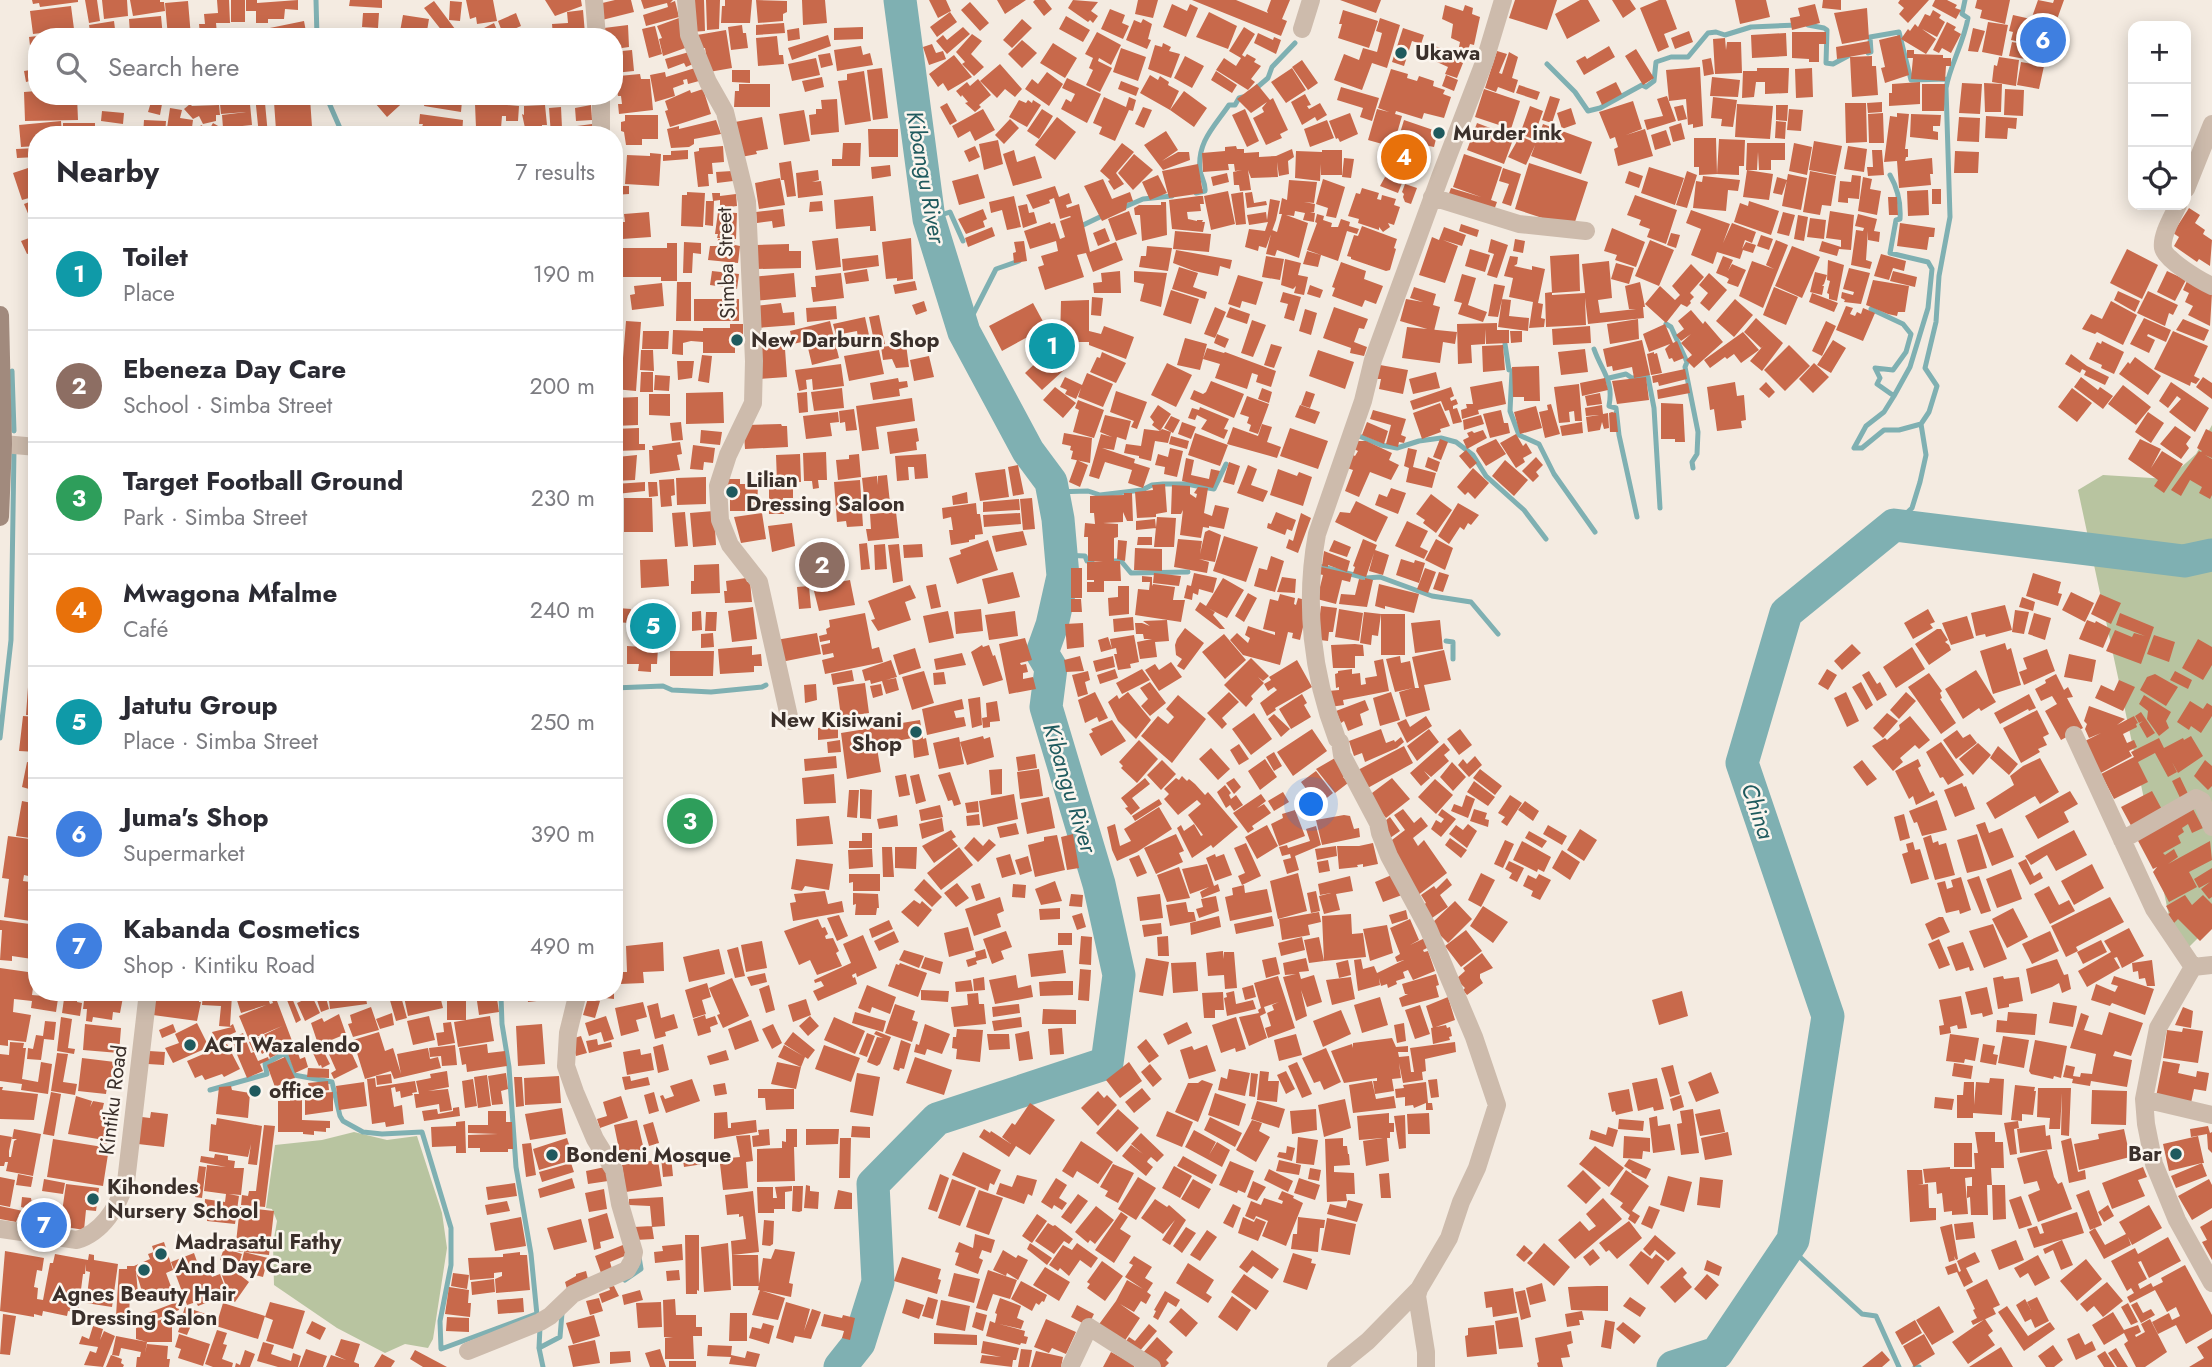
<!DOCTYPE html>
<html lang="en">
<head>
<meta charset="utf-8">
<style>
  body { margin:0; font-family:Jost,sans-serif; background:#f7f7f7; color:#2b2b33 }
  .controls { position:absolute; right:21px; top:21px; display:grid; overflow:hidden; border-radius:14px; box-shadow:0 4px 18px #0003 }
  .controls button { width:63px; height:63px; display:grid; place-items:center; padding:0; border:0; border-bottom:2px solid #e1e1e2; background:#fff; color:#2b2b33; font:35px sans-serif }
  .you { position:absolute; left:1312px; top:805px; width:24px; height:24px; margin:-18px; border:5px solid #fff; border-radius:50%; background:#1a73e8; box-shadow:0 0 0 10px #1a73e833 }
  .badge { display:grid; place-items:center; width:46px; height:46px; border-radius:50%; background:#1f5a5e; color:#fff; font-size:23px; font-weight:700 }
  .pin { position:absolute; translate:-50% -50%; border:4px solid #fff; box-shadow:0 2px 7px #0006 }
  .list { margin:0; padding:0; list-style:none }
  h2 { display:flex; justify-content:space-between; align-items:center; height:91px; margin:0; padding:0 28px; font-size:30px }
  h2 small { font-size:23px; font-weight:400; color:#7c7c81 }
  .list li { display:grid; grid-template-columns:46px 1fr auto; gap:21px; align-items:center; box-sizing:border-box; height:112px; padding:0 28px; border-top:2px solid #e1e1e2 }
  .list b { display:block; font-size:26px; white-space:nowrap }
  .list p { margin:0; font-size:23px; white-space:nowrap; color:#7c7c81 }
  .list em { font-size:23px; font-style:normal; color:#7c7c81 }
  .icon { flex:none; width:38px; height:38px; fill:none; stroke:currentColor; stroke-width:2; stroke-linecap:round; stroke-linejoin:round }
  .map { position:relative; flex:none; width:2212px; height:1367px; overflow:hidden }
  .search { position:absolute; background:#fff; box-shadow:0 4px 18px #0003; left:28px; top:28px; width:595px; height:77px; display:flex; align-items:center; gap:18px; box-sizing:border-box; padding:0 24px; border-radius:28px; color:#7c7c81; font-size:26px }
  .panel { position:absolute; background:#fff; box-shadow:0 4px 18px #0003; left:28px; top:126px; width:595px; height:875px; border-radius:28px }
  .map>svg:first-child { display:block }
</style>
</head>
<body>
<div class="map">
<svg width="2212" height="1367" viewBox="0 0 2212 1367">
  <rect width="100%" height="100%" fill="#f4ebe1"/>
  <path fill="#b8c4a0" d="M2212,425V924L2178,958L2078,490L2103,475L2168,479L2196,454Z
    M354,1132L387,1140L417,1136L442,1213L447,1248L433,1339L428,1348L405,1344L385,1353L337,1328L274,1285L273,1244L277,1221L272,1209L266,1208L275,1145L322,1140Z"/>
  <g fill="none" stroke-linecap="round" stroke-linejoin="round">
    <path stroke="#7fb0b2" stroke-width="5" d="M316,0L317,37
      M1808,25L1824,28L1827,30L1826,63L1833,64L1848,56
      M1868,53L1871,52L1870,37L1899,32L1911,80L1948,79
      M1547,64L1575,92L1588,111L1600,108L1642,85L1646,87L1654,81L1656,62L1671,57H1688L1708,33L1716,32L1725,35L1751,27L1798,25
      M1254,90L1268,78L1272,67L1295,43
      M326,96L343,135
      M1196,193L1205,191C1206,183 1201,178 1200,170C1197,142 1214,127 1229,105H1235L1239,98L1243,97
      M614,207L619,259
      M1122,208L1143,199L1172,196
      M929,219L950,212L963,241
      M1077,228L1106,214
      M1871,309L1903,324L1911,334L1906,352L1893,370L1875,368L1880,378L1877,384L1894,396L1910,367L1928,308L1932,269L1928,262L1890,253L1896,220L1900,219C1901,203 1898,189 1890,175
      M614,324L620,292V271
      M1666,324L1671,327L1687,362L1685,367L1698,432L1697,454L1692,462L1693,468
      M964,332L996,269L1019,261
      M1505,344L1509,370L1512,371L1510,411L1519,435L1539,444L1554,474L1595,532
      M1594,349C1602,372 1614,380 1609,406L1616,408L1619,435L1637,517
      M12,371L14,431
      M1609,378L1626,374L1632,378L1648,377L1654,408L1660,508
      M1894,396L1884,412L1866,426L1854,448H1862L1884,430H1899L1921,424
      M1355,438L1359,436L1381,445L1397,448L1419,441L1441,438L1456,442L1473,455L1486,476L1524,510L1546,539
      M1053,492L1088,491L1100,495L1142,490L1152,485L1163,484H1186L1214,489L1226,464
      M1894,525L1912,508L1920,482L1926,455L1921,424L1929,412L1937,386L1925,368L1936,322L1939,276L1950,217L1946,88C1950,65 1964,42 1968,18L1962,14L1965,0
      M1061,555L1085,556L1087,561H1092
      M1109,561H1121L1131,573L1188,572
      M1315,565L1366,578L1380,577L1432,596L1471,602L1498,634
      M1446,641L1453,642V659
      M614,688L663,686L672,690L711,692L762,687L766,685
      M0,738L11,640L14,450
      M498,992L501,997L502,1024L509,1067L516,1167L531,1254L537,1315
      M210,1090L267,1074L265,1064L285,1053L294,1075L332,1082L340,1116L343,1121L363,1132L382,1134L422,1132L451,1228V1265L440,1321L441,1349L536,1314
      M1789,1247L1862,1314L1876,1316L1899,1367
      M625,1280L641,1269L639,1257
      M540,1327L539,1348L543,1367
      M539,1348L560,1337L562,1313
      M1915,1367H1919"/>
    <path stroke="#7fb0b2" stroke-width="33" d="M840,1367L859,1343L878,1282L873,1184L937,1119L1107,1063L1119,975L1099,884L1046,707L1051,668L1042,653L1052,625L1063,576L1058,519L1051,482L1028,451L964,332L929,219L900,0
      M1673,1367L1717,1353L1793,1240L1828,1016L1742,763L1786,613L1894,525L2184,561L2212,555"/>
  </g>
  <path fill="#c8694b" d="M32,0H78V2L40,7L39,3L33,4Z
    M85,0H97L100,21L89,23Z
    M102,0H127L128,16L104,19Z
    M130,0H160V2H164L165,11L133,16Z
    M217,0H229L230,23H216L217,34L200,35L199,24H205L204,14L218,13Z
    M231,0H245V22H231Z
    M246,0H257V3L298,0V10L285,9L284,19H268V23H256V11H246Z
    M350,0H382V8L349,6Z
    M466,0H493L497,21L477,24L476,17L470,19Z
    M545,0H581L582,6L555,16Z
    M615,0H631L634,12L602,20L598,4Z
    M641,0H673L670,3L675,1L679,17L646,26L643,15L668,7L667,3L644,9Z
    M689,0H704L705,31L690,32Z
    M706,0H720L719,29L707,30Z
    M725,0H752L750,23H721L722,6H725Z
    M756,0L787,1V12L783,14V21L758,23Z
    M802,0H825L827,23L803,25Z
    M929,0H946L951,11L938,18Z
    M997,0H1026L1005,14Z
    M1035,0H1045L1052,9L1044,16L1033,2Z
    M1073,0L1098,2L1091,11L1098,16L1093,23L1090,20L1088,22L1068,8Z
    M1138,0H1158L1153,18L1135,14Z
    M1192,0H1236L1268,13L1267,11L1271,0H1290L1282,19L1287,21L1281,36Z
    M1340,0H1381L1376,13Z
    M1515,0H1557L1547,30L1509,18Z
    M1580,0H1588L1600,21L1567,39L1555,14Z
    M1612,0H1630L1636,9L1623,18Z
    M1659,0H1666L1677,29L1664,34L1669,47L1658,52L1640,8Z
    M1735,0H1766L1770,17L1740,24Z
    M1823,0H1841V10L1822,8Z
    M1900,0H1929L1908,23L1899,14L1904,8L1898,3Z
    M1935,0H1947L1957,5L1955,8L1961,10L1956,19L1932,6Z
    M1977,0H2010L2005,24L1980,18L1982,10L1975,8Z
    M2038,0L2053,3L2054,0H2064L2055,25L2032,17Z
    M188,1L191,37H168L165,3Z
    M434,1L455,29L446,36L424,8Z
    M450,1L462,2L460,21L449,20Z
    M970,2L989,23L980,31L961,10Z
    M1172,4L1187,11L1190,4L1198,8L1186,37L1163,27Z
    M1815,4L1820,23L1792,30L1790,18L1800,16L1798,8Z
    M1445,5L1463,11L1465,5L1473,8L1472,14L1480,17L1474,45L1470,44L1468,50L1459,47L1460,42L1451,38L1453,24L1442,19Z
    M71,6L74,29L33,34L30,11Z
    M1867,8L1869,39L1842,44L1834,13Z
    M1110,9L1125,15L1122,23L1129,26L1123,39L1101,29Z
    M583,10L585,34H577V37L575,35L553,37L552,24L568,23L567,12Z
    M1343,10L1378,21L1369,48L1338,38L1342,24H1339Z
    M1933,10L1941,15L1939,18L1945,22L1937,37L1922,29L1936,39L1926,54L1901,39L1908,29L1910,31L1915,24L1918,27L1925,14L1930,16Z
    M950,12L957,22L937,37L930,27Z
    M1209,12L1237,26L1228,49L1196,37Z
    M363,13H379L378,28L362,27Z
    M516,13L521,26L503,34L498,21Z
    M403,15L429,19L426,37H399Z
    M2013,15L2040,21L2034,45L2011,40L2013,32L2009,31Z
    M161,16L163,37H137V33L130,34L129,19Z
    M1066,16L1090,30L1083,42L1059,29Z
    M679,18L688,47L663,56L659,39L662,38L657,26Z
    M1380,18L1400,25L1387,68L1372,63L1362,90L1334,80L1344,54L1359,60L1363,48L1377,52L1382,33L1376,31Z
    M1022,19L1032,28L1012,48L1003,40Z
    M1143,19L1152,24L1148,39L1151,40L1147,49L1126,40L1134,20L1141,23Z
    M114,21L116,37H91L89,25Z
    M304,21L307,37H262L260,30Z
    M1947,22L1956,27L1954,30L1961,34L1951,53L1942,48L1939,53L1933,50Z
    M1988,22L2008,25L2002,56L1982,52Z
    M494,23L499,35L479,37L476,32Z
    M784,23L785,33L756,35V25Z
    M628,25L629,47L622,48V51L632,50L634,71L614,73V37H605L604,28Z
    M742,25L743,33H746L748,48L731,50L728,27Z
    M655,26L662,54L649,58L642,29Z
    M863,27V39L834,40V28Z
    M963,27L970,34L947,54L936,41L943,35L947,40Z
    M1244,27L1255,34L1242,55L1245,57L1247,54L1256,59L1254,62L1261,66L1251,79L1255,82L1248,90L1216,70L1224,58L1236,66L1241,58L1229,51Z
    M799,28L800,39L788,41L787,30Z
    M1403,28L1424,35L1421,44L1412,41L1404,66L1392,62Z
    M1973,28L1985,31L1978,52L1968,51Z
    M726,30L732,68L709,72L705,48H699L697,35Z
    M1689,31L1693,42L1675,49L1671,38Z
    M1097,32L1121,45L1111,65L1099,58L1098,61L1112,68L1100,92L1086,85L1093,70L1089,68L1093,58L1085,54Z
    M1792,32H1826V44H1819V62H1809V59L1792,58Z
    M1258,33L1273,40L1274,37L1281,40L1276,54L1254,43Z
    M1786,33L1787,56L1752,58L1751,35Z
    M972,34L982,41L971,54L984,67L974,76L962,64L965,62L956,52Z
    M828,35L831,46L792,60L788,48Z
    M1900,35L1909,75L1885,83L1881,68L1885,67L1879,40Z
    M37,36V63H32L29,37Z
    M777,36L779,55H783L784,64L758,66L756,38Z
    M1725,38L1726,50L1727,42H1741L1742,73L1715,74L1713,39Z
    M2040,38L2049,40L2045,63L2009,56L2012,42L2034,46L2033,51L2038,52Z
    M1022,40L1028,45L1020,52L1028,45L1037,53L1022,68L1008,54Z
    M1869,41L1871,53L1837,59L1836,47Z
    M1053,43L1077,58L1065,78L1040,63Z
    M1163,43L1171,47L1169,51L1180,54L1171,78L1148,69L1155,45L1162,47Z
    M932,44L936,53L943,51L946,59L929,65L923,47Z
    M1432,45L1460,55L1458,61L1463,63L1457,78L1445,74L1448,67L1428,58Z
    M861,46L863,55L870,53L873,65L837,71L834,50Z
    M1609,46L1615,57L1584,75L1576,61L1585,56L1587,59Z
    M1121,48L1146,57L1138,81L1113,72Z
    M1636,49L1654,78L1643,85L1625,56Z
    M1907,50H1914V54L1943,55V58H1951V66H1946L1945,81L1911,79L1913,58H1907Z
    M1497,51L1507,54L1499,73L1502,74L1509,52L1518,57L1512,78L1518,80L1514,93L1498,87L1496,92L1485,88Z
    M689,52L693,64L686,67L684,63L668,69L665,59Z
    M830,53L833,65L821,68L818,55Z
    M954,55L972,77L948,91L943,83L938,87L929,74Z
    M1185,56L1204,66L1192,88L1174,78Z
    M1872,56V66H1876L1878,95L1852,97L1850,57Z
    M1999,57L2019,60L2016,86L1992,82L1994,65L1997,66Z
    M816,58L820,75L792,81L788,64Z
    M1711,58L1714,74L1704,76L1702,60Z
    M1302,60L1318,83L1308,90L1292,67Z
    M2021,62L2044,66L2039,89L2017,85Z
    M1000,64L1022,89L1015,97L1005,89L997,98L980,81Z
    M1700,67L1703,126L1693,128V124L1688,125L1686,99L1669,101L1666,70Z
    M695,68L699,81L688,84L687,79L683,80L684,84L673,88L675,96L655,102L650,75L665,72L666,77Z
    M882,68L888,118L873,120L867,70Z
    M1292,68L1306,90L1286,103L1271,82Z
    M1757,68H1789L1788,93L1765,94V82H1756L1754,97L1742,98L1743,71H1757Z
    M1812,68L1813,97L1796,98L1795,69Z
    M37,69V89L31,90L30,81L26,82L24,71Z
    M1391,69L1408,74L1407,78L1417,81L1419,76L1434,81L1433,86L1445,90L1443,94L1451,97L1444,118L1424,113L1422,119L1396,111L1395,114L1402,116L1393,147L1368,140L1377,109L1389,112L1378,108Z
    M732,70H750V83L732,82Z
    M864,71L871,121L845,125L838,81L847,80V74Z
    M1216,71L1237,85L1232,93L1211,80Z
    M1047,72L1063,84L1049,106L1025,89L1032,79L1038,84Z
    M640,74L641,79H650L653,110L619,114L618,104H622L621,96H618L616,83L620,82L619,76Z
    M1150,75L1158,80L1160,76L1169,82L1168,85L1179,91L1170,110L1140,93Z
    M1446,75L1458,80L1454,91L1442,86Z
    M822,77L824,87L805,92L802,81Z
    M1712,77L1740,80L1738,97L1710,96Z
    M1067,78L1101,94L1087,123L1061,109L1066,99L1071,102L1075,94L1062,88Z
    M978,79L991,95L979,105L981,107L975,112L965,103L968,102L962,95L961,97L956,91L967,82L970,86Z
    M1121,81L1139,88L1136,96L1118,89Z
    M1616,82L1622,94L1602,105L1596,92Z
    M1920,82V104L1889,106V93H1892V84Z
    M1962,83L1982,84L1980,114L1959,113Z
    M1984,83L2002,84L2001,112H1985Z
    M739,84H770V107H734L735,91H739Z
    M1257,84L1270,100L1273,98L1288,130L1280,134L1282,138L1266,145L1253,118L1264,112L1262,108L1267,102L1251,113L1237,99Z
    M1922,84H1945L1944,111H1922Z
    M1519,85L1540,92L1537,100L1516,93Z
    M1341,87L1379,98L1372,121L1360,117L1363,108L1337,100Z
    M703,89L711,114L670,127L665,111L668,110L665,101L690,90L691,93Z
    M1484,89L1520,101L1511,129L1475,117Z
    M2005,89L2024,90L2023,116L2004,115Z
    M37,91V96H61V101H65V96H77L78,120L25,121L24,92Z
    M1184,91L1207,108L1194,127L1170,110Z
    M1305,94L1311,105L1307,106L1309,109L1320,103L1327,115L1317,121L1315,117L1302,125L1291,102Z
    M173,96H193V103L190,104L192,106L219,105L220,115H216V121L203,124L199,116L193,119L184,109L190,104L173,105Z
    M206,96H246V101L250,104L252,125L223,128L222,115L246,112L221,114L220,104L207,105Z
    M255,96H295L265,103L268,135H259Z
    M369,96H410L387,117Z
    M426,96L462,101L461,112L424,106Z
    M484,96H508L507,105L519,106L518,121H506V116H502L501,128H476L475,104L502,105L484,102Z
    M566,96H589V103L566,104Z
    M1550,96L1560,99L1552,123L1542,120Z
    M1667,96L1676,121L1647,130L1644,120L1663,116L1657,99Z
    M1104,97L1126,107L1129,97L1136,100L1133,111L1129,110L1115,141L1099,134L1102,127L1093,123Z
    M1713,97L1737,100L1733,127L1721,126L1722,119L1711,118Z
    M310,98L312,127L276,130L274,102Z
    M837,99L839,132L811,135L809,115L816,114V109H822L821,100Z
    M1019,100L1026,103L1028,100L1032,103L1033,100L1041,105L1027,127L1009,117Z
    M1633,101L1642,129L1626,135L1645,129L1653,156L1618,166L1614,149L1618,147L1615,137L1610,139L1599,112Z
    M151,102L162,104L160,115L148,112Z
    M1882,102V112L1868,113L1867,103Z
    M947,103L957,121L950,125L940,107Z
    M1845,103H1866L1867,142L1846,143Z
    M1737,104L1773,106L1770,139L1735,137Z
    M545,105L547,125H542V128H525L522,114L524,115V106Z
    M591,105L592,120L576,121L575,108Z
    M1683,105L1687,119L1678,121L1674,107Z
    M1776,105H1788L1787,121L1776,120Z
    M1530,106L1543,111L1533,139L1520,134Z
    M561,107L562,128L592,124L594,135H551L549,108Z
    M1143,107L1152,110L1144,128L1135,124Z
    M170,108L182,110L180,118L193,120L191,135H166Z
    M1571,108L1576,124L1562,129L1557,113Z
    M983,109L995,130L975,141L970,131L958,138L952,126Z
    M1042,109L1053,116L1039,139L1027,131Z
    M1245,109L1259,141L1247,147L1232,115Z
    M1789,109L1803,110L1801,131L1787,130Z
    M804,110L810,141L784,145L779,114Z
    M102,111L124,113L123,124L101,121Z
    M1350,113L1358,134L1340,142L1338,138L1336,139L1329,121Z
    M1883,113L1884,143H1869L1868,114Z
    M1897,113L1909,114L1905,149H1908V157H1906L1905,161L1932,158L1933,174H1930L1931,185L1899,188L1897,161L1884,162L1890,116L1897,117Z
    M420,114L463,120L462,135H419L423,124H419Z
    M1911,114L1941,115L1940,126H1933V131L1938,132V140L1910,137Z
    M625,115H658V139H642V145H626L624,132L621,131V122L625,121Z
    M1986,116L2017,118L2016,129L2008,128L2007,139L1985,138Z
    M762,117L768,149L756,151L757,154L741,157L735,122Z
    M1057,117L1076,132L1055,160L1035,145Z
    M1959,117L1980,118L1979,142L1957,141Z
    M1010,119L1019,128L1004,144L995,135Z
    M144,120L166,121L165,135H143Z
    M716,120L721,134L694,139V144L689,147L671,148L667,129L679,126V129Z
    M1327,120L1334,138L1310,147L1304,129Z
    M1404,120L1442,133L1440,141L1436,139L1434,147L1429,146L1427,155L1397,143Z
    M61,121L62,135H37V146L21,147L19,125Z
    M1776,121L1786,122L1785,139L1775,138Z
    M63,123H95V135H63Z
    M213,123L225,130L233,135H195L201,125L209,130Z
    M1477,123L1514,137L1504,164L1467,150Z
    M1681,123L1685,139L1673,142L1669,127Z
    M1543,124L1592,142L1581,174L1531,156Z
    M868,129H898V157H869Z
    M1666,130L1671,145L1655,150L1651,135Z
    M1166,131L1178,150L1162,161L1178,152H1189L1190,160L1163,170L1144,145Z
    M1520,136L1536,143L1526,165L1508,157Z
    M1694,138H1716L1717,174L1699,175V167H1694Z
    M1719,139L1745,140L1744,166H1739V175L1717,174Z
    M998,140L1003,164L984,170L979,144Z
    M1814,141L1842,146L1836,175L1809,170Z
    M843,143H861L860,166H832V159H842Z
    M1122,143L1134,152L1116,173L1124,184L1114,190L1108,181L1110,180L1100,171Z
    M1747,143H1785V160H1771V170H1759L1758,152L1757,170H1746Z
    M1794,143L1812,147L1807,175L1789,171Z
    M723,146L724,162L712,163L713,174H708L709,186L698,187L694,152L699,151V148Z
    M975,146L980,157L969,162L964,151Z
    M1236,146L1237,149H1244V153L1259,152V157L1276,156L1292,149L1294,157L1288,161L1289,174L1279,176L1277,162L1278,177L1251,178L1248,170L1251,190L1240,191L1239,185H1234L1233,172L1242,170L1235,171L1234,164H1228L1229,170L1203,172L1202,153L1225,151V147Z
    M1848,146L1867,149L1864,172L1844,169Z
    M37,148V157L17,158L16,149Z
    M688,150V159L663,161V155H671V151Z
    M1014,150L1017,162L1035,156L1042,178L1013,186L1003,154Z
    M1322,150H1342V175H1321V164L1320,181L1295,178L1296,151L1322,152Z
    M1389,150L1414,155L1412,168L1379,163L1380,152L1389,153Z
    M1872,150H1882L1884,175L1868,176L1867,167H1873Z
    M1955,151L1979,152L1978,173H1954Z
    M650,153L661,154L659,186L625,184L627,155L650,156Z
    M1134,154L1153,170L1133,190L1118,173Z
    M1464,154L1502,167L1491,200L1497,202L1493,213L1447,199L1451,188L1481,197L1453,187Z
    M1344,158L1354,159L1351,178L1342,177Z
    M791,161L796,196L787,197L784,180H781L779,163Z
    M614,163H619L620,186H629V194L614,195Z
    M1529,163L1588,182L1573,228L1515,209Z
    M1198,164L1203,193L1169,198L1162,171Z
    M37,165L36,196L22,200L13,173Z
    M890,165L891,176L872,179L871,167Z
    M1649,167L1684,178L1675,205L1641,193Z
    M1503,168L1521,174L1511,206L1502,203L1509,184L1499,181Z
    M818,170L819,180L812,182L821,181L823,195L798,198L796,173Z
    M1747,170L1773,174L1769,200L1743,197Z
    M732,171L733,181L717,183L716,172Z
    M1629,171L1643,176L1639,188L1625,183Z
    M1687,171L1697,175L1687,208L1676,205Z
    M1810,171L1836,176L1831,206L1822,205L1820,215L1803,212Z
    M1227,173L1229,182L1213,186L1211,177Z
    M978,174L985,198L959,205L952,181Z
    M1788,174L1807,178L1801,210L1782,206Z
    M1158,175L1167,193L1150,200L1142,182Z
    M1852,175L1861,176L1859,199L1848,198V203L1838,202L1840,181L1851,182Z
    M1703,176L1740,180L1738,191L1728,190L1726,211L1693,208L1696,181L1702,182Z
    M1385,177L1402,183L1398,193L1380,186Z
    M1777,177L1787,180L1782,195L1773,193Z
    M1863,177L1872,179L1870,189L1881,191L1877,215L1858,211Z
    M780,178L785,205L759,209L755,183Z
    M1103,179L1112,199L1130,192L1133,201L1127,203L1126,210L1102,221L1084,186Z
    M1323,179L1345,187L1336,218L1326,216L1328,208L1316,204Z
    M1289,180L1317,182L1314,203L1304,202L1315,204L1314,212H1310L1315,213L1314,222L1303,220L1305,213L1295,211L1294,216L1286,215L1308,223L1299,258L1277,250L1275,256L1266,254L1272,230L1277,232L1282,214H1279L1282,198L1287,200Z
    M1405,184L1417,188L1411,204L1405,202L1403,197L1404,194L1402,192Z
    M1055,186L1059,197L1069,193L1072,203L1066,205L1067,208L1079,204L1090,252L1116,242L1123,260L1093,272L1086,253L1077,255L1084,277L1045,290L1038,267L1044,265L1041,256L1058,251L1056,241L1030,249L1024,231L1050,222L1051,224L1055,223L1060,239L1065,237L1060,221L1071,217L1070,216L1060,219L1054,198L1049,200L1050,203L1033,209L1026,195Z
    M1362,188L1379,193L1377,199L1381,200L1382,195L1396,199L1394,205L1400,207L1394,225L1388,223L1390,227L1383,232L1379,227V230L1358,223L1359,219L1348,216L1356,193L1360,194Z
    M1932,189H1941V204H1932Z
    M1928,190L1929,215L1908,216L1907,191Z
    M1228,191L1235,224L1211,230L1204,196Z
    M687,192L705,193L703,227L681,226L682,195H687Z
    M1243,192L1246,224L1236,225L1231,194Z
    M1252,192L1254,203L1266,201L1267,205L1247,208L1245,193Z
    M712,193H720V196L736,194L737,206L720,208V200L713,201Z
    M1635,195L1677,210L1666,244L1647,237L1650,229L1639,225L1641,220L1627,215Z
    M873,196L876,231H870V226L836,229L834,200Z
    M1014,196L1021,227L1007,230L1002,210L991,213L989,202Z
    M1199,196H1203L1204,204H1200L1201,211L1187,212L1188,219L1197,221V220H1203L1202,222H1205L1203,232L1172,229L1169,200Z
    M1888,197H1897L1898,215H1889Z
    M37,199V221L32,223L24,204Z
    M1270,199L1280,201L1276,220L1266,248L1259,246L1258,251L1245,247L1249,229L1265,231L1268,222L1249,225L1247,215L1266,212L1267,220Z
    M706,201H714L713,226L705,225Z
    M822,201L823,211L809,212L810,202Z
    M1749,201L1779,211L1771,235L1734,222L1740,203L1748,206Z
    M1161,202H1166L1167,235L1142,241L1140,215H1135L1134,208L1139,205H1161Z
    M1027,204L1029,213L1034,212L1037,223L1023,228L1018,206Z
    M2189,208L2200,215L2195,223L2205,230L2203,234L2212,240L2210,266L2199,259L2197,262L2174,246L2179,237L2173,233Z
    M783,209L785,226L773,228L772,221L757,223L756,212Z
    M983,209L987,219L983,221L985,227L966,234L958,219Z
    M1691,210L1730,224L1723,243L1732,223L1756,232L1752,243L1745,240L1742,249L1746,242L1756,245L1753,253L1743,250L1740,259L1717,252L1713,264L1691,255L1701,229L1686,223Z
    M1129,211L1137,234L1116,241L1108,219Z
    M1830,211L1854,215L1851,250L1839,249L1837,256L1819,251L1822,241L1841,247V240L1826,238Z
    M649,212L651,237L622,239L621,222H625L624,214Z
    M718,212L737,213L736,239L717,238L718,234H715Z
    M1783,212L1795,215L1789,236L1777,233Z
    M1317,214L1324,216L1323,220L1332,223L1331,227H1338L1341,219L1350,222L1349,226L1359,229L1357,234L1347,231L1338,261L1307,250L1317,223L1315,222Z
    M1858,214L1877,219L1874,231L1880,232L1879,242L1868,240V231L1866,260L1872,262L1870,269L1851,265L1856,230L1863,231L1864,228L1855,226Z
    M1798,215L1808,217L1804,241L1794,239Z
    M1810,218L1826,220L1824,239L1807,237Z
    M1900,223L1935,228L1934,237H1929L1927,250L1897,246Z
    M1461,224L1479,230L1477,237L1459,231Z
    M1362,226L1397,239L1394,248L1396,249L1390,270L1386,271L1351,259V257L1347,256L1354,235L1358,236Z
    M992,227L995,236L968,247L965,238Z
    M1444,227L1466,235L1462,246L1443,240L1458,246L1445,283L1419,275L1432,237L1439,240Z
    M1105,228L1110,241L1098,246L1093,233Z
    M1612,228L1645,242L1636,267L1615,260L1617,255L1604,251Z
    M1175,231L1211,234L1209,252L1173,249Z
    M1671,233L1680,235L1676,248L1667,245Z
    M37,235V259L34,252L27,254L21,241Z
    M1761,235L1773,239L1769,250L1757,246Z
    M838,238L841,267L816,270L812,241Z
    M911,238L913,279L897,281V278L886,279L882,242Z
    M718,239L735,241V245L740,246L738,263L708,260L710,246H717Z
    M1491,239L1508,245L1497,278L1487,275L1494,254L1488,252Z
    M1515,239L1525,241L1523,253L1513,251Z
    M1650,240L1674,250L1659,286L1635,276Z
    M1776,240L1788,245L1763,308L1739,296L1752,261L1774,269L1766,265Z
    M1024,241L1027,261L1014,263L1013,253L1016,252L1014,242Z
    M684,242L701,243V254L693,253L692,273H683Z
    M667,243H677V281H661V277H619L620,248H667Z
    M789,244V251H801V268L757,269L756,245Z
    M1147,246L1172,248L1168,271L1139,267L1141,256H1146Z
    M1792,246L1820,257L1802,298L1775,286Z
    M1470,249L1490,255L1485,272L1465,266Z
    M2127,249L2158,265L2142,299L2110,283Z
    M1176,250L1232,260L1230,269L1220,266L1218,276L1194,271L1173,263Z
    M1307,251L1321,255L1318,267L1303,264Z
    M1579,254L1580,291L1552,293L1550,256Z
    M1881,254L1906,261L1904,271L1893,268L1889,280L1874,276Z
    M878,255L879,266L843,271L842,259Z
    M1266,256L1284,259L1280,280L1262,277Z
    M1510,256L1518,257L1517,264L1514,266L1532,270V266L1545,269L1538,303L1543,304L1541,318L1545,319L1544,327L1529,328L1533,302L1509,297L1513,278L1504,276Z
    M1723,256L1733,260L1728,271L1732,264L1746,270L1738,287L1727,283L1729,279L1726,277L1716,273Z
    M1285,259L1301,263L1298,275L1308,277L1304,295L1294,293L1296,286L1293,289L1281,285Z
    M1828,260L1844,265L1837,301L1829,299V294L1827,293L1830,281L1827,280Z
    M1609,261L1612,298L1598,300L1600,313L1636,309H1629L1625,286L1640,282L1645,307H1643L1644,318L1588,324L1585,298L1586,325L1546,327L1545,293L1552,292V295L1585,293L1582,264Z
    M1341,262L1366,271L1364,279L1383,286L1376,304L1365,300L1362,307L1332,296L1335,288L1332,287Z
    M1616,263L1634,268L1629,284L1611,279Z
    M1691,264L1704,277L1690,293L1694,297L1690,301L1691,303L1687,307L1681,304L1666,323L1645,304L1660,286L1675,300L1680,295L1672,286Z
    M1179,267L1198,273L1193,287L1207,292L1205,299L1172,289Z
    M1849,268L1870,273L1861,304L1844,302L1845,300L1841,298L1842,292L1853,295L1854,292L1843,289Z
    M867,269L869,281L846,284L844,273Z
    M712,271L739,274L737,289L710,285Z
    M1120,271L1121,293H1094L1093,283L1102,282L1101,273Z
    M1134,271L1167,273L1161,307L1140,301L1144,284L1134,282Z
    M1893,271L1917,277L1915,287L1890,281Z
    M2167,271L2186,280L2175,301L2157,292Z
    M1815,272L1827,275L1824,284L1822,286H1824L1822,295L1810,292Z
    M794,273L796,297L754,301L752,277Z
    M841,273L844,298L813,302L811,287H816L815,276Z
    M1709,273L1727,290L1709,311L1700,303L1708,293L1699,285Z
    M1462,274L1476,278L1468,305L1487,312L1483,322L1458,314L1462,303L1454,301Z
    M1238,275L1263,282L1256,305L1242,301L1240,308L1228,304Z
    M1873,280L1909,286L1905,312H1898L1897,316L1888,314L1866,305Z
    M915,281L917,290L895,294L893,285Z
    M2187,281L2212,293L2210,326L2188,315L2193,306L2185,302L2189,293L2183,290Z
    M677,282H691V321H676Z
    M662,283L664,306L632,310L630,295L635,294L634,286Z
    M1494,284L1505,286L1498,317L1488,316Z
    M1310,285L1323,290L1320,298L1307,294Z
    M1414,287L1436,294L1433,305L1440,307L1434,331L1400,321L1406,299L1423,302L1410,298Z
    M1774,287L1798,297L1786,325L1763,315Z
    M1171,290L1199,299L1191,324L1163,315Z
    M2118,291L2140,301L2135,312L2114,300Z
    M2148,291L2178,305L2173,315L2169,313L2165,326L2137,313Z
    M1283,292L1301,297L1294,321L1284,318L1288,304L1280,302Z
    M1812,293L1838,303L1834,312L1809,302Z
    M1092,297L1103,298L1101,316L1091,315Z
    M694,299H739V321H694Z
    M1502,299L1511,300L1509,316L1529,318L1528,331L1498,327Z
    M1735,299L1753,315L1734,337L1716,321Z
    M1089,300V331L1101,334L1104,326L1134,337L1126,359L1089,345V342H1060L1061,301Z
    M924,301L927,311L916,315L912,305Z
    M2111,301L2137,315L2123,345L2097,332L2095,334L2082,329L2091,314L2102,319Z
    M781,303L783,313L794,312L795,325L757,328L755,306Z
    M1033,303L1046,327L1002,351L989,326Z
    M836,306L837,319L807,322L806,308Z
    M1846,306L1853,308L1850,314L1855,316L1857,312L1861,314L1863,308L1875,313L1863,341L1836,330Z
    M1215,307L1226,312L1215,338L1204,334Z
    M1230,307L1250,314L1247,324L1226,317Z
    M1334,307L1368,319L1364,329L1359,328L1354,342L1367,347L1364,356L1350,353L1351,348L1323,338Z
    M1305,309L1317,313L1311,335L1299,331Z
    M1691,310L1703,324L1705,321L1723,342L1694,368L1686,360L1692,355L1681,343L1691,334L1681,341L1676,335L1684,329L1678,321Z
    M879,315L885,344L875,346L869,317Z
    M865,317L869,335L858,338L857,331L836,335L833,324Z
    M1756,318L1783,343L1762,371L1750,361L1763,346L1761,348L1744,332Z
    M2144,318L2171,330L2166,342L2148,334L2147,336L2155,340L2149,353L2130,344Z
    M1638,319L1639,339L1610,344L1607,324Z
    M2183,319L2209,330L2204,341L2176,330Z
    M1252,320L1266,325L1253,357L1241,353Z
    M626,321L641,322L636,391L614,389V357L623,358Z
    M830,321L839,358L812,365L808,348L826,344L824,337L793,344L790,331Z
    M1826,321L1836,326L1822,356L1812,351Z
    M1497,323V330H1509V343L1486,344L1485,329V344L1471,345L1472,363L1458,364L1457,324Z
    M730,324H743V344H735V353H703V342L691,341L683,343V355L672,354L673,330L703,331V328H730Z
    M1665,324L1673,343L1677,341L1684,358L1674,362L1672,358L1669,359L1665,349L1670,344L1649,352L1643,334Z
    M32,325H37V355H32Z
    M1590,326L1591,343L1553,345L1552,329Z
    M1407,327L1457,332L1455,344L1443,342L1440,363L1402,358Z
    M643,331H669L668,349H642Z
    M1510,331H1522V342L1511,343Z
    M2173,331L2208,346L2194,376L2200,379L2196,384L2191,382L2190,386L2154,369Z
    M1743,332L1759,350L1741,363L1734,354L1727,359L1725,357L1710,368L1704,360Z
    M1217,334L1229,339L1225,348L1214,343Z
    M784,335L787,377L759,379L760,337Z
    M1185,338L1207,344L1200,370L1177,365Z
    M1642,340L1650,375L1634,378L1632,367L1613,371L1612,366L1607,367L1603,349Z
    M1833,340L1846,348L1831,373L1817,365Z
    M2102,341L2124,352L2114,374L2101,368L2102,365L2089,359L2097,342L2101,344Z
    M906,344L909,367L896,368L892,359L883,360L881,347Z
    M1271,344L1282,347L1274,368L1264,365Z
    M1503,345L1505,370L1483,372L1482,346Z
    M1789,345L1810,366L1785,391L1764,370Z
    M1207,348L1224,353L1225,352L1276,371L1271,387L1256,382L1258,375L1252,373L1247,389L1215,378L1220,364L1203,359Z
    M1585,349L1588,372L1561,375L1558,352Z
    M641,350H653L654,371L640,370Z
    M879,350L884,374L849,381L844,356Z
    M1318,350L1354,362L1345,389L1309,376Z
    M1102,352L1126,363L1116,383L1090,372L1097,357L1100,358Z
    M1654,352V354L1657,353L1662,373L1651,375L1647,354Z
    M1045,354L1051,360L1053,359L1064,370L1042,390L1025,373Z
    M2071,354L2087,366L2109,377L2105,385L2084,375L2086,371L2082,369L2080,373L2065,364Z
    M702,355L712,356L709,383L698,381Z
    M929,356L934,377L914,381L910,360Z
    M2135,357L2161,376L2148,395L2119,374L2128,362L2130,364Z
    M677,361H694L692,378L678,380Z
    M34,363H37V422L30,421V378H34Z
    M1167,363L1192,375L1176,407L1151,395Z
    M1814,363L1829,377L1813,393L1799,379Z
    M841,364L844,386L813,390L812,379L806,380L807,389L799,391L795,370Z
    M1380,365L1408,370L1403,394L1379,389L1381,379H1377Z
    M1539,366L1540,401H1524V397H1513L1512,367Z
    M1685,369L1687,379L1659,386L1658,382L1653,383L1652,376Z
    M641,372H653V392H640Z
    M1436,372L1440,388L1413,394L1409,379Z
    M1087,373L1113,384L1103,407L1078,397L1081,388L1076,399L1065,394L1067,390L1060,387L1065,377L1082,385Z
    M655,375L670,376L669,391L654,390Z
    M1646,377L1649,400L1617,404L1612,381Z
    M2081,377L2098,390L2100,387L2113,396L2103,409L2074,387Z
    M2203,377L2212,383V399L2196,387Z
    M898,378L899,382L907,381L908,387L899,389L900,396L873,400L870,383Z
    M1605,378L1608,390L1582,396L1580,383Z
    M1211,381L1244,394L1234,418L1190,399L1194,390L1203,394L1206,392Z
    M1502,381L1506,404L1478,410L1479,414L1462,419L1461,410L1467,408L1466,404H1473L1470,387Z
    M1735,382L1737,396L1744,395L1746,420L1741,421L1742,428L1717,431L1714,409L1710,410L1707,387Z
    M1766,382L1775,392L1769,398L1759,389Z
    M2171,382L2209,408L2195,432L2169,412L2181,399L2177,396L2168,408L2159,401Z
    M1688,383L1690,393L1658,399L1657,390Z
    M1579,384L1582,421H1575L1574,411L1569,412L1570,422L1559,423L1554,387Z
    M2123,385L2151,407L2136,425L2108,404Z
    M1055,387L1076,403L1063,418L1043,400Z
    M1451,387L1454,396L1450,398L1451,401L1456,399L1458,404L1453,406V409L1457,408L1462,422L1453,424L1449,410L1445,411L1441,401L1413,410L1410,401Z
    M842,388L844,408L814,411L811,392Z
    M1262,388L1272,392L1269,403L1258,399Z
    M2072,388L2092,403L2077,422L2058,407Z
    M1116,391L1147,402L1137,429L1131,427L1134,421L1110,412Z
    M1306,391L1315,394L1310,408L1301,405Z
    M723,392L724,423L686,424V393Z
    M807,392L808,412L799,413L797,393Z
    M1600,393L1602,404L1587,406L1585,396Z
    M649,394H670V416L649,415Z
    M1247,396L1269,404L1258,434L1249,431L1251,425L1247,423L1249,417L1240,414Z
    M638,397V425L614,426V398Z
    M912,398L915,421L876,427L879,449L862,451L856,406Z
    M1078,400L1104,410L1094,438L1073,432L1079,410L1075,408Z
    M1440,403L1450,426L1440,429L1441,432L1422,439L1413,413Z
    M1661,403L1683,404L1685,442H1675V439H1661Z
    M1551,404L1560,434L1545,438L1539,412L1548,410L1547,405Z
    M1158,405L1171,414L1160,431L1162,429L1171,432L1168,443L1155,441L1151,461L1139,458V456L1124,453L1126,444L1141,446L1144,429L1160,431L1152,425L1154,422L1150,417Z
    M1300,405L1320,412L1315,424L1295,417Z
    M1602,405L1603,414L1608,413L1609,428L1604,429L1602,422L1600,430L1588,432L1586,417L1599,415L1586,416L1585,408Z
    M1536,406L1542,428L1520,434L1514,412Z
    M1200,407L1229,419L1224,429L1228,430L1224,439L1201,429L1207,420L1197,415L1195,420L1188,418L1192,408L1199,410Z
    M854,409L857,430L846,431L845,422L840,423L839,411Z
    M1373,410L1406,419L1401,435L1406,437L1404,443L1399,442L1398,447L1386,444L1391,425L1370,419Z
    M1501,410L1504,423H1508L1510,433L1490,438L1483,414Z
    M838,412L839,422L830,423L832,436L806,439L803,416Z
    M1612,412L1616,413L1618,432H1610L1609,413Z
    M2148,412L2164,423L2151,443L2135,432Z
    M1105,415L1131,421L1126,440L1117,437L1114,450L1102,448L1135,459L1134,463L1150,468L1143,488L1128,483L1132,470L1105,462L1099,479L1089,476L1101,434L1112,437L1100,432Z
    M1481,415L1484,424L1464,430L1463,420Z
    M1171,416L1180,420L1173,433L1164,428Z
    M681,422L683,440L672,441L670,423Z
    M1182,422L1196,427L1191,439L1178,434Z
    M1367,422L1388,431L1384,444L1362,435Z
    M1582,422L1583,433L1562,436L1560,426Z
    M781,424L782,426H787L788,447L745,449L744,434L747,425Z
    M1262,424L1272,427L1267,442L1281,447L1277,458L1227,444L1233,427L1258,436Z
    M2175,426L2191,437L2186,444L2189,448L2181,459L2160,444Z
    M639,428V444H645V450L615,451L614,429Z
    M917,428L919,441L916,442L917,450L890,454L887,432Z
    M1290,428L1328,441L1318,469L1280,456Z
    M2206,429L2212,432V458L2205,455L2212,459V495L2210,499L2199,493L2202,487L2190,480L2181,496L2171,490L2199,451L2201,452L2202,451L2197,448Z
    M701,430L722,432L720,445L700,443Z
    M1483,430L1487,438L1467,449L1463,440L1469,437L1467,433L1472,431L1474,433Z
    M1064,433L1092,438L1090,463L1071,459L1073,451L1070,450L1071,446L1062,444Z
    M1195,433L1228,445L1220,466L1188,455Z
    M1516,434L1523,446L1526,443L1532,453L1523,458L1525,462L1516,468L1500,443Z
    M1171,436L1189,441L1187,449L1169,444Z
    M1440,439L1448,442L1441,460L1433,457Z
    M1496,439L1506,454L1486,466L1476,451L1477,448Z
    M2140,439L2161,449L2151,468L2162,451L2183,464L2164,493L2154,486L2158,480L2128,459Z
    M1358,441H1366L1392,453L1389,460L1399,465L1391,480L1370,472L1359,497L1345,491L1353,470L1347,468L1353,455L1355,456L1358,451L1354,449Z
    M680,442L682,454L677,455L680,470L650,474L649,450H653L652,446Z
    M693,445L715,448L713,463L704,462L703,470L690,469Z
    M1170,448L1183,451L1177,477L1164,474L1165,467L1155,465L1158,454L1168,457Z
    M1408,448L1417,450L1413,467L1436,473L1432,488L1406,482L1409,468L1404,466Z
    M1466,450L1477,463L1470,469L1459,456Z
    M826,452L827,480H818L819,488L813,489L812,481H804L803,453Z
    M800,454L801,482H777L776,455Z
    M859,454L861,477L838,480L836,460L849,459V455Z
    M926,454L928,478L915,479L914,467H908L909,480L897,481L895,456Z
    M637,455L635,480L614,481V469H617V457Z
    M1428,457L1440,462L1437,472L1425,467Z
    M1536,457L1543,465L1536,472L1539,476L1533,482L1522,471Z
    M1186,458L1194,460L1191,475L1209,479L1211,469L1220,471L1213,488L1182,481Z
    M1077,460L1088,465L1080,487L1069,482Z
    M1505,460L1528,480L1514,496L1492,476Z
    M1229,462L1240,466L1234,485L1223,482Z
    M1018,465L1024,494L1013,496L1008,467Z
    M1248,465L1257,469L1251,485L1268,491L1263,502L1237,493Z
    M1473,468L1489,483L1475,499L1468,492L1465,495L1457,487Z
    M1005,469L1009,497L980,501L975,473Z
    M1278,469L1297,476L1299,472L1312,477L1303,506L1270,495Z
    M887,475L890,503L883,504V500H879V504L865,505L862,478L877,476L878,485V476Z
    M706,477V504L677,505L676,478Z
    M674,479L675,495L671,496L672,506L661,507L659,480Z
    M726,479H740V484H758L757,511H730V495H726Z
    M860,480L863,526L847,527L846,521L837,522L834,482Z
    M645,482V491L616,494L615,484Z
    M648,482H657L658,496L649,497Z
    M1165,484L1167,512L1156,514V517L1137,518L1135,492L1153,490L1152,485Z
    M1172,485L1190,486V494L1196,498L1197,494L1194,493L1198,487L1208,488L1204,513L1212,516L1215,505L1229,508L1224,529L1209,526V528L1203,527L1201,538L1180,535L1183,510L1181,514H1171Z
    M793,488V498H783L784,514H769V489Z
    M1391,488L1406,493L1398,514L1375,505L1379,494L1387,497Z
    M967,492L968,503L953,505L952,496Z
    M1124,493H1132L1133,521H1127L1123,512V522L1103,523L1118,524V537L1114,538V561H1120L1121,581H1104V592H1087V582H1094V580H1087V562H1103L1088,561V537H1084L1085,523L1095,524L1094,513H1090V496L1124,495Z
    M1431,494L1452,510L1436,533L1423,523L1425,520L1416,514Z
    M624,498H652L653,532H624Z
    M1032,498L1035,529L1023,530L1020,499Z
    M1019,499L1020,510L983,512V502Z
    M1356,501L1388,517L1376,542L1335,522L1340,512L1350,513Z
    M976,503L977,514H980L983,534L975,535V539L969,540V542L951,545L949,530H953L951,517L943,519L942,508Z
    M1458,503L1479,515L1471,525L1468,523L1464,530L1460,527L1449,544L1438,536Z
    M714,511L716,545L693,547L690,513Z
    M685,512L688,546L675,547L672,513Z
    M896,512L899,538L868,541L866,529H871L870,514Z
    M1276,512L1296,520L1292,531L1287,529L1285,535L1267,528L1268,523L1271,524Z
    M762,513L766,539L741,543L734,517Z
    M1020,513L1021,524L984,527L983,515Z
    M1301,513L1311,518L1298,553L1286,548L1289,539L1293,541Z
    M1157,517L1176,518L1174,547H1154Z
    M1155,519L1156,528L1136,530V521Z
    M1407,521L1428,531L1420,547L1428,551L1424,559L1395,546Z
    M792,523L795,546L772,552L768,526Z
    M614,528L623,529L619,559L614,558Z
    M1209,530L1221,535L1215,562L1199,559L1209,562L1207,573L1174,567L1178,539L1202,541L1200,554L1205,532Z
    M1023,531L1027,545L996,552L992,536Z
    M1224,536L1258,547L1246,582L1213,571Z
    M1138,537H1152V545H1137Z
    M1363,539L1377,545L1375,550L1389,555L1383,575L1369,571L1374,553L1366,577L1353,573L1355,567L1353,566Z
    M1436,539L1453,548L1445,570L1425,560Z
    M988,540L998,570L957,584L949,558L961,554L960,550Z
    M1118,540L1127,541L1125,561L1117,559Z
    M1334,540L1351,547L1347,557L1329,551Z
    M867,543L870,569L861,570L859,544Z
    M885,544L887,569L875,570L874,545Z
    M899,544L903,581L893,583L888,545Z
    M922,544L923,557L904,558L903,545Z
    M1135,548L1162,549V571L1134,570Z
    M1324,551L1350,561L1347,572L1328,565V567L1322,566Z
    M842,554L845,576L817,580L814,558Z
    M1271,556L1284,561L1275,592L1254,586L1259,568L1267,570Z
    M667,559L669,586L641,588L640,560Z
    M1401,559L1414,563L1415,560L1425,563L1419,583L1396,575Z
    M719,564L720,593L691,594V581H694V565Z
    M1321,567L1352,574L1350,582L1342,580L1336,604L1317,599L1323,575L1319,574Z
    M1071,568H1082V598H1071Z
    M1425,568L1436,572L1428,593L1417,589Z
    M1013,572L1020,597L988,604L982,579Z
    M1439,572L1449,575L1443,592L1433,589Z
    M1154,573L1181,576L1179,586L1153,583Z
    M1194,573L1217,578L1213,593L1199,589L1198,595L1193,593L1192,600L1184,598L1187,585L1191,586Z
    M2033,573L2061,582L2058,593L2062,594L2058,606L2026,596Z
    M1142,576L1152,577V586L1153,584L1175,587L1173,600H1185L1181,622L1135,615L1138,589L1149,590L1150,582H1142Z
    M1282,577L1296,579L1295,593L1277,592Z
    M746,578L747,582H750L752,602L725,603L724,591H727L726,581Z
    M1223,578L1244,590L1227,618L1208,608L1215,612L1213,615L1225,629H1220L1195,610L1200,602L1206,606Z
    M1365,578L1373,580L1367,607L1339,604L1341,594L1355,595L1359,579L1365,580Z
    M850,580L855,605L819,611L813,587Z
    M936,584L941,607L931,609L926,586Z
    M1379,584L1419,594L1414,613L1385,606V609L1375,606Z
    M910,585L916,598L905,602L911,620L878,631L871,620L875,619L868,601Z
    M809,586L811,608L799,609L797,587Z
    M1118,586H1129V614L1109,616L1108,598L1118,597Z
    M2071,592L2094,603L2085,622L2062,610Z
    M1248,593L1257,598L1244,622L1235,616Z
    M1280,594L1295,598L1294,604L1296,605L1298,598L1309,601L1300,640L1292,638L1293,633L1288,632L1280,665L1243,655L1230,640L1237,633L1248,643L1250,638L1245,635L1248,626L1275,635V632L1263,629L1270,599L1278,601Z
    M2100,594L2121,603L2111,624L2091,614Z
    M2022,597L2035,602L2033,611L2019,607Z
    M1071,599H1081L1082,612H1071Z
    M2005,605L2012,630L1986,637L1985,634L1976,636L1971,613Z
    M1321,606L1337,608L1333,632H1329L1328,641L1320,640L1318,630Z
    M753,607L757,639L732,642L728,611Z
    M618,608L631,609L630,623L614,622V618H617Z
    M638,609L671,612L668,642L635,639Z
    M981,609L983,631L956,634L954,612Z
    M1339,609L1363,613L1359,641L1335,637Z
    M1928,609L1935,622L1930,624L1933,628L1913,639L1904,623Z
    M2015,610L2029,612L2024,634L2012,632Z
    M701,611L702,630L692,631V612Z
    M948,611L954,638L929,643L923,616Z
    M1015,611L1018,636L989,640L985,615Z
    M706,612H717L716,631H705Z
    M1364,612L1381,614L1378,636L1372,635L1371,645L1360,643Z
    M865,613L872,649L879,647L883,662L825,674L822,660L834,657L833,653L823,655L821,645L830,643V640L820,642L819,636L827,634L826,629L830,627L829,620Z
    M2034,613L2051,618L2045,640L2028,634Z
    M2120,613L2154,627L2141,664L2106,651L2115,630L2132,637L2134,633L2145,636L2116,625Z
    M1381,614H1405V655H1381Z
    M1967,616L1974,638L1951,645L1942,623Z
    M1133,617L1134,630L1114,632L1113,619Z
    M1167,620L1169,641L1155,642L1157,657L1140,659L1137,642L1152,639H1144L1143,634H1136L1135,623H1142L1150,626L1143,621Z
    M1440,620L1443,649L1415,653L1411,623Z
    M2087,620L2095,623L2096,621L2111,629L2103,648L2079,639Z
    M1083,623L1084,647L1067,649L1065,624Z
    M1185,628L1204,643L1184,670L1177,666L1182,659L1176,655L1175,645L1177,639Z
    M1937,629H1941L1948,640L1945,642L1949,645L1951,650L1929,665L1915,644Z
    M713,633L714,647L701,648V634Z
    M817,633L821,654L781,662L776,640Z
    M1224,634L1246,660L1225,679L1202,652Z
    M1134,635L1139,662L1130,664L1131,668L1118,670L1114,654H1117L1116,648L1112,649L1110,639Z
    M2154,635L2175,642L2169,662L2147,654Z
    M1108,637L1112,649L1101,652L1098,640Z
    M1025,638L1032,660L1020,663L1021,665L1026,664L1028,672L1023,673V679L1033,677L1036,689L1009,694L999,644Z
    M2198,639L2212,647V665L2203,680L2182,668Z
    M2005,643L2007,650L2011,648L2021,685L1993,694L1980,651Z
    M1355,644L1363,645L1364,656H1355V668H1333L1331,645Z
    M1852,644L1861,653L1842,670L1834,661Z
    M982,645L983,647L989,645L993,656L995,655L1003,680L983,686L971,652Z
    M627,646L658,648L657,664H651V672L638,671L639,664H627Z
    M752,646V655L761,654L762,666H754V672L720,674L718,649Z
    M1912,647L1925,669L1896,688L1883,667Z
    M915,648L921,668L899,675L893,655Z
    M2047,649L2055,671L2024,685L2019,672L2027,669L2023,658Z
    M1444,650L1451,680L1424,685L1430,710L1406,717L1399,692L1413,688L1395,692L1386,659L1400,656L1401,663L1410,661L1415,688H1419L1412,657Z
    M670,651H714L713,676H670Z
    M962,653L966,665L936,670L934,659Z
    M2069,654L2096,660L2092,682L2064,677Z
    M1080,656L1084,671L1066,672L1064,660Z
    M1113,656L1115,667L1096,672L1093,661Z
    M1251,658L1269,676L1263,681L1258,677L1264,683L1251,696L1253,699L1246,707L1224,685Z
    M1383,659L1389,691L1343,700L1344,705L1330,707L1328,691L1339,690V687L1336,688L1335,674L1338,673V671L1352,669V674L1360,673L1361,685L1366,684L1365,678L1377,676L1374,661Z
    M891,660L897,677L886,680L896,678L899,690L886,694L882,681L871,684L870,680L865,681L862,670Z
    M1297,660L1312,687L1275,708L1276,710L1267,716L1260,703L1277,690L1274,687L1268,691L1264,684L1271,680L1269,677Z
    M1171,662L1182,677L1159,691L1145,670L1155,664L1159,670Z
    M1115,669L1118,678L1100,684L1097,675Z
    M1142,669L1150,680L1122,694L1116,683Z
    M1827,669L1837,675L1828,690L1818,684Z
    M852,670L854,681L833,685L831,674Z
    M1976,670L1996,702L1981,711L1979,708L1963,719L1945,689Z
    M924,671L934,703L912,710L902,677Z
    M1088,671L1090,680L1085,682L1088,694L1078,697L1072,675Z
    M1869,671L1877,684L1880,682L1887,695L1877,701L1862,675Z
    M2175,671L2192,680L2188,689L2170,680Z
    M944,672L946,684L934,685L933,673Z
    M29,673L37,674V715H26Z
    M1929,673L1942,691L1940,693L1942,698L1940,699L1956,723L1941,734L1908,687Z
    M2056,674L2064,690L2068,687L2073,697L2067,698L2083,728L2061,740L2045,711L2057,704L2052,696L2041,701L2035,689L2046,683L2045,680Z
    M2155,674L2178,687L2166,706L2140,690L2147,677Z
    M2119,680L2135,687L2123,711L2095,698L2101,685L2114,691Z
    M1150,682L1166,703L1150,716L1141,706L1148,699L1140,688Z
    M1861,682L1873,705L1866,710L1852,687Z
    M865,683L869,713L841,717L837,687Z
    M816,684L817,700L805,703L804,685Z
    M881,684L883,695L873,698L870,686Z
    M1095,692L1108,718L1099,722L1097,717L1085,723L1078,700Z
    M1128,692L1151,720L1136,739L1118,721L1108,702L1117,695L1119,699Z
    M1229,692L1239,702L1222,718L1227,724L1222,729L1207,713Z
    M1391,692L1400,720L1380,726L1373,698Z
    M1846,692L1859,721L1847,727L1834,698Z
    M1906,692L1916,701L1899,719L1890,710Z
    M1302,694L1307,703L1304,705L1311,717L1291,729L1279,709Z
    M2029,694L2036,708L2029,711L2028,709L2000,724L1994,713Z
    M1178,695L1206,719L1172,763L1141,736L1158,716L1168,724L1174,717L1166,709Z
    M2144,695L2171,712L2166,721L2169,728L2159,736L2147,719L2148,711L2139,704Z
    M980,697L982,725L972,728L968,699Z
    M962,699L964,709L954,711L956,718L964,717L966,726L927,735L922,709Z
    M1365,700L1369,710L1360,714L1363,725L1348,731L1344,721L1341,723L1336,711Z
    M997,701L1000,721L990,722V727L983,728L982,718L987,717L986,703Z
    M2190,701L2203,709L2207,703L2212,706V716L2201,733L2191,726L2189,730L2177,722Z
    M2089,706L2125,719L2117,725L2134,716L2138,723L2136,724L2137,727L2123,734L2127,743L2134,740L2137,747L2129,751L2132,756L2097,775L2085,741L2101,733L2089,738L2085,729L2087,724L2084,721Z
    M2037,710L2049,734L2043,737L2047,745L2038,749L2040,752L2021,763L2003,728Z
    M2141,712L2155,733L2147,738L2139,724L2143,721L2139,723L2135,716Z
    M1254,713L1272,739L1251,755L1232,729Z
    M1887,713L1898,721L1883,738L1873,728Z
    M1274,714L1290,729L1281,737L1268,719Z
    M23,716L37,717V752L19,751Z
    M1426,716L1432,726L1407,743L1397,723L1406,719L1410,727Z
    M1910,716L1930,740L1919,749L1915,745L1900,758L1903,762L1893,771L1872,746L1885,738L1887,740L1900,729L1899,725Z
    M920,720L923,739L926,738L929,755L914,758L912,738L897,741V745L885,747L882,738L884,746L877,748L881,772L847,779L841,733Z
    M1112,720L1126,741L1101,756L1089,734L1093,732L1091,729Z
    M838,726V738L818,740V728Z
    M1312,729L1327,751L1293,776L1277,752Z
    M1381,729L1386,743L1394,740L1395,742L1401,737L1404,742L1397,748L1365,762L1362,753L1354,756L1349,741Z
    M1429,729L1439,742L1417,761L1407,746Z
    M1460,729L1472,745L1459,755L1447,739Z
    M1957,730L1963,738L1970,734L1977,743L1956,759L1943,740Z
    M983,736L984,739L990,737L994,757L967,765L960,742Z
    M2191,736L2203,756L2178,773L2172,762L2177,772L2168,777L2155,753L2138,762L2148,782L2114,799L2101,774L2134,757L2131,752L2159,738L2164,748L2183,738L2184,740Z
    M959,737L964,764L939,769L933,743Z
    M840,740L841,752L828,753L827,742Z
    M1139,740L1158,759L1137,783L1121,768L1123,766L1119,762Z
    M1941,742L1964,775L1948,785L1943,777L1940,778L1926,752Z
    M1444,743L1450,750L1444,755L1449,761L1431,777L1424,771L1430,778L1421,786L1410,773Z
    M1978,743L1991,755L1973,775L1959,759Z
    M1239,744L1249,759L1239,765L1230,750Z
    M1404,746L1413,763L1364,790L1354,772Z
    M1998,746L2018,764L2009,775L1990,758Z
    M1211,748L1230,769L1218,780L1199,759Z
    M1274,752L1282,766L1274,771L1266,757Z
    M1035,754L1037,768L1018,771L1016,757Z
    M836,756L837,768L805,771L804,759Z
    M1475,756L1482,765L1469,777L1458,765L1463,759L1467,764Z
    M1335,758L1347,774L1343,777L1348,783L1335,793L1316,769Z
    M2040,758L2059,792L2040,804L2035,796L1995,819L1986,803L2014,785L2010,776L2023,766Z
    M1265,759L1277,777L1260,790L1248,771Z
    M1918,759L1921,766L1918,768L1930,793L1933,791L1935,795L1916,805L1913,796L1909,799L1895,771Z
    M1162,760L1176,774L1161,790L1147,775Z
    M1862,760L1877,779L1867,786L1853,767Z
    M2205,760L2212,766V786L2208,790L2194,776Z
    M27,762L37,764V775L32,774L29,789L22,787Z
    M1452,762L1466,777L1453,791L1440,777Z
    M1002,769V794L991,795L989,770Z
    M1039,769L1043,796L1020,799L1017,772Z
    M1480,769L1502,786L1495,795L1473,778Z
    M1316,771L1333,793L1318,805L1301,782Z
    M950,772L961,804L954,806L952,800L948,801L938,775Z
    M834,774L836,803L804,804L802,778Z
    M906,774L910,795L899,797L895,776Z
    M919,774L926,801L916,804L910,776Z
    M1182,776L1187,781L1189,779L1195,784L1205,795L1208,792L1238,827L1213,848L1211,845L1192,858L1177,828L1181,825L1184,831L1194,824L1201,836L1203,835L1188,815L1201,804L1197,800L1178,815L1164,799L1169,794L1164,789L1176,778L1179,780Z
    M2180,777L2191,800L2183,804L2172,781Z
    M1145,778L1150,784L1132,798L1140,808L1131,815L1125,808L1128,807L1121,798Z
    M1234,778L1241,787L1234,794L1226,783Z
    M1392,778L1410,799L1386,818L1368,796Z
    M1435,779L1453,795L1436,814L1418,797Z
    M1474,781L1495,797L1488,806L1467,792Z
    M1962,783L1964,787L1966,786L1975,809L1955,817L1944,790Z
    M1225,785L1231,793L1229,795L1231,799L1236,795L1243,805L1234,811L1230,805L1226,808L1217,792Z
    M860,789L872,790L871,819L860,818Z
    M849,790H859L857,818L847,817Z
    M2070,791L2078,804L2064,812L2069,822L2038,839L2025,816Z
    M2152,791L2165,815L2134,831L2121,807Z
    M1283,792L1289,802L1274,811L1268,801Z
    M1014,794L1018,819L983,827L979,801Z
    M1261,794L1266,801L1257,808L1264,804L1271,813L1252,826L1254,829L1248,833L1233,813Z
    M1466,795L1475,799L1468,818L1451,811L1454,804L1462,807Z
    M1510,795L1522,803L1507,826L1501,822L1505,817L1498,813Z
    M1049,797L1055,828L1027,834L1021,803Z
    M1159,799L1162,804L1135,821L1132,816Z
    M1937,800L1947,830L1922,836L1917,822L1914,823L1909,811Z
    M22,801L37,804V839L16,836Z
    M978,801L979,812L967,813L965,803Z
    M1525,801L1539,811L1533,821L1518,810Z
    M940,805L943,817L921,821L919,810Z
    M1159,807L1172,829L1137,852L1117,861L1112,850L1107,827L1115,824L1120,846L1131,841L1124,829Z
    M2192,807L2203,828L2192,833L2188,824L2182,828L2184,832L2178,836L2181,843L2163,853L2165,855L2174,849L2178,857L2168,864L2210,841L2212,860L2189,872L2197,887L2169,902L2153,872L2157,867L2153,869L2136,837Z
    M1403,809L1414,823L1421,817L1428,826L1413,838L1418,846L1424,840L1447,873L1417,896L1388,843L1405,830L1394,815Z
    M1442,809L1456,819L1441,837L1431,829L1436,820L1441,823L1444,819L1438,815Z
    M1474,809L1487,813L1485,819L1489,820L1488,827L1470,821Z
    M1295,810L1305,836L1279,846L1271,824L1283,818L1282,814Z
    M979,814L980,825L967,826L966,816Z
    M1904,814L1910,838L1900,841L1894,817Z
    M897,815L898,826L879,829L877,819Z
    M1344,815L1350,816L1354,829L1359,828L1360,837L1322,845L1316,820Z
    M829,816L833,844L797,846L796,819Z
    M1390,817L1400,831L1390,838L1380,825Z
    M942,818L944,831L922,839L919,824Z
    M1985,822L1989,833L2002,828L2014,857L1992,866L1976,825Z
    M1016,823L1019,834L1000,838L997,827Z
    M1468,824L1477,831L1467,848L1449,834L1456,825L1463,830Z
    M1267,825L1278,846L1257,859L1245,837Z
    M1548,825L1567,836L1562,845L1543,834Z
    M1316,826L1321,845L1295,856L1299,870L1287,874L1283,860L1291,858L1290,854L1282,856L1279,847L1287,845L1288,848L1310,841L1306,829Z
    M1580,829L1597,840L1584,861L1567,850Z
    M951,830L956,837L952,839L958,846L934,863L922,846Z
    M2074,830L2087,855L2056,871L2047,855L2031,865L2025,856Z
    M1529,831L1547,841L1542,848L1525,838Z
    M862,833H872V848H849V841H862Z
    M1073,834L1079,868L1067,870L1061,837Z
    M1176,834L1184,851L1179,853L1183,862L1156,874L1144,848Z
    M1977,834L1987,868L1967,873L1957,840Z
    M1057,835L1065,870L1035,877L1028,845L1044,841V837Z
    M1931,835L1933,843L1938,841L1939,845L1946,843L1955,875L1935,880L1923,838Z
    M8,836L37,840V878L24,875L23,881L37,883V922L4,917L9,879L2,878Z
    M974,837L983,846L989,839L996,845L978,862L964,848Z
    M1450,838L1467,850L1461,858L1445,845Z
    M1505,840L1514,844L1503,868L1494,864Z
    M1522,841L1551,857L1544,872L1538,869L1537,872L1513,860Z
    M1913,842L1915,850L1920,849L1929,879L1911,884L1902,854L1908,852L1906,844Z
    M1246,843L1261,876L1242,885L1238,876L1245,873L1234,848Z
    M1373,843L1378,864L1363,867V864L1357,865L1358,867L1339,869L1337,846H1359Z
    M1336,846L1337,856L1317,860L1315,849Z
    M882,847H892L894,877H883Z
    M895,847H917L916,869L895,868Z
    M959,847L973,865L941,890L927,873Z
    M872,849L873,867L849,869L848,850Z
    M1562,850L1580,862L1570,880L1552,868Z
    M1010,854L1016,874L1002,878L996,858Z
    M1215,854L1216,857L1224,854L1232,875L1215,881L1206,858Z
    M1139,855L1147,873L1137,877L1129,859Z
    M1028,856L1032,871L1020,875L1015,860Z
    M796,859L833,864L829,890L805,886L802,891L791,889Z
    M2026,859L2034,876L2040,872L2043,878L2030,885L2018,863Z
    M1328,860L1330,871L1319,873L1317,862Z
    M1509,861L1524,868L1517,882L1509,878L1512,873L1505,869Z
    M1207,864L1214,886L1218,884L1220,891L1202,898L1200,892L1209,887L1190,894L1182,869Z
    M2092,864L2104,888L2074,905L2061,881Z
    M1179,867L1190,898L1167,902L1157,875Z
    M2212,868V897L2209,899L2201,889L2210,882L2199,888L2194,879Z
    M2011,869L2022,899L1997,908L1986,879Z
    M1298,873L1307,911L1278,919L1270,881Z
    M1481,873L1495,880L1481,907L1468,900Z
    M849,874H880V891H853V882L849,883Z
    M1394,874L1402,895L1383,902L1375,882Z
    M1539,874L1551,880L1540,900L1531,896L1533,891L1523,886L1528,875L1536,879Z
    M1350,876L1353,891L1336,894L1340,910L1324,914L1319,896L1331,893L1320,895L1318,884Z
    M1979,876L1991,911L1981,914L1967,880Z
    M1961,877L1971,910L1960,914L1959,910L1946,913L1937,883L1945,881L1947,889L1953,887L1951,880Z
    M1447,878L1452,885L1440,895L1448,907L1432,918L1423,905L1426,903L1421,895L1434,886L1436,889Z
    M924,879L942,897L932,907L914,890Z
    M1055,881L1062,901L1041,905L1035,889Z
    M957,883L969,898L956,907L944,893Z
    M980,883L985,898L976,901L971,886Z
    M1013,884L1026,885L1025,898L1012,897Z
    M1244,885L1245,893L1267,889L1272,912L1230,921L1225,897L1233,895L1232,888Z
    M2049,886L2059,905L2069,900L2075,911L2050,924L2034,894Z
    M825,891L828,904L842,901L844,912L793,921L790,903L796,902L794,894Z
    M1316,891L1320,911L1311,913L1307,893Z
    M853,893L878,894L879,908H877L876,915H855L856,904L853,905Z
    M1071,894L1083,895L1082,907L1069,906Z
    M1160,894L1163,918L1140,921L1137,897Z
    M2185,895L2192,905L2203,895L2212,904V929L2200,941L2178,919L2174,923L2168,914L2170,913L2166,906Z
    M1216,896L1219,911L1199,918L1196,909L1203,907L1201,899Z
    M1000,897L1004,911L997,914L1001,927L974,936L965,909Z
    M2110,897L2124,922L2076,947L2078,951L2066,957L2051,926Z
    M914,900L920,904L922,901L932,910L918,927L901,912Z
    M1455,901L1472,919L1448,943L1430,925Z
    M1186,902L1188,912H1194L1196,921L1170,926L1166,905Z
    M1483,906L1508,922L1493,943L1470,926Z
    M1060,908V919L1040,920L1039,909Z
    M2013,908L2028,937L2007,948L1992,919Z
    M1406,910L1408,919L1392,924L1389,915Z
    M1319,912L1321,922L1308,925L1310,935L1282,940L1279,919Z
    M1082,913L1086,927L1077,930L1072,916Z
    M1351,914L1352,934L1363,933L1366,957L1324,961L1322,916Z
    M839,915L848,936L837,941L827,918Z
    M1219,916L1221,927L1191,935L1190,923Z
    M1272,916L1274,926L1236,934L1234,924Z
    M1939,917H1943L1950,932L1932,940L1925,924Z
    M818,919L822,928L825,927L828,934L825,936L826,939L833,938L839,951L836,953L842,966L817,975L810,960L799,965L784,931Z
    M1410,919L1419,940L1410,945L1425,938L1429,947L1423,950L1424,952L1428,951L1435,971L1413,980L1408,970L1403,972L1405,978L1396,981L1397,984L1388,988L1387,984L1381,986L1379,978L1380,985L1358,991L1354,960L1361,959L1363,969L1374,966L1377,973L1404,960L1397,962L1395,957L1400,954L1390,928Z
    M0,920L37,925V971H34L35,964L32,963V959L12,956V961L0,960L2,930H0Z
    M889,920L893,929L872,938L869,929Z
    M1161,923L1162,934L1144,937L1142,925Z
    M1993,924L2007,959L1984,968L1969,931Z
    M1387,925L1393,953L1370,961L1363,929Z
    M968,927L974,950L949,957L944,933Z
    M2129,928L2144,956L2122,968L2117,957L2114,958L2120,968L2087,987L2078,971L2111,952L2104,941Z
    M1466,930L1482,951L1461,967L1445,946Z
    M894,931L899,942L879,951L874,941Z
    M1006,931L1012,947L1001,951L1004,959L992,964L983,939Z
    M2050,931L2059,951L2032,964L2022,944Z
    M1058,933H1072V945H1058Z
    M863,935L877,968L857,977L856,973L852,975L853,978L855,977L857,984L818,1001L813,991L824,986L821,981L815,983L814,980L851,963L843,944Z
    M1081,936L1092,937L1091,965L1079,964Z
    M1168,936L1169,956H1158L1157,937Z
    M1302,937L1305,950L1281,956L1278,943Z
    M1319,937L1324,961L1309,963L1304,940Z
    M1939,939L1950,965L1939,969L1928,944Z
    M2101,940L2107,952L2083,964L2077,952Z
    M762,941L767,968L746,972L741,945Z
    M663,942L664,971L643,972L644,983L620,984L619,972H627L626,946Z
    M1963,942L1974,970L1970,971L1969,967L1956,971L1947,947Z
    M738,947L745,976L735,978L727,950Z
    M719,949L725,974L689,982L683,957Z
    M985,949L987,958L976,961L977,964L968,967L966,960L976,957L975,952Z
    M904,950L924,956L919,968L899,960Z
    M1063,950L1066,973L1031,977L1028,954Z
    M1223,951V959L1224,952H1234L1237,988L1225,989L1224,975L1208,976L1206,953Z
    M1482,953L1493,968L1480,974V978L1483,983L1467,995L1463,990L1465,988L1456,979L1465,971L1463,968Z
    M925,957L943,962L940,974L921,968Z
    M1276,957L1280,974L1266,978L1262,960Z
    M1146,958L1169,962L1163,996L1139,992Z
    M1306,958L1309,971L1299,972L1301,979L1314,975L1322,1002L1307,1007L1301,990L1307,1016L1296,1021L1283,977L1296,974L1285,975L1283,963Z
    M2057,959L2064,975L2068,974L2071,989L2062,993L2059,983L2052,987L2031,994L2026,969Z
    M1348,960L1351,975L1339,978L1336,963Z
    M2152,960L2155,986H2147L2145,978L2139,979L2138,971L2133,972L2132,963Z
    M1196,962L1198,991L1173,993L1171,963Z
    M900,963L927,973L918,997L888,986L896,964L899,965Z
    M0,968L35,973L32,995L44,996L45,992H59L56,1012L31,1008L32,1001L14,999L13,1012L31,1015L26,1042L8,1040V1046L0,1045Z
    M1080,969L1091,970L1089,1001L1078,1000Z
    M765,973L767,982L751,986L747,977Z
    M1436,974L1439,985L1436,986L1439,997L1402,1007L1399,998L1408,994H1405L1402,984Z
    M1016,975L1018,988L1031,985L1033,997L995,1004L989,980Z
    M1278,976L1295,1028L1268,1038L1265,1028L1271,1026L1267,1013L1274,1010L1272,1005L1279,1002L1264,1007L1266,1013L1260,1016L1267,1038L1249,1046L1239,1017L1259,1013L1258,1010L1261,1008L1254,983Z
    M2003,976L2004,979L2019,977L2023,1001L2009,1004V1007L1998,1009L1993,978Z
    M2114,976L2154,989L2145,1015L2112,1003L2110,1006L2091,1000L2096,984L2115,992L2118,986L2111,984Z
    M984,977L985,990L974,991L973,979Z
    M1351,977L1355,999L1332,1005L1326,980Z
    M732,978L749,1016L723,1028L717,1015L720,1014L709,988Z
    M971,980L973,991L956,992L955,982Z
    M1054,981H1073V995L1040,996L1039,982Z
    M707,983L711,997L702,1000L706,1014L693,1018L685,990Z
    M769,985L775,1010L766,1013L759,989Z
    M867,985L896,997L890,1014L872,1007L870,1013L858,1008Z
    M1253,985L1256,997L1245,1000L1242,988Z
    M1987,987L1993,1014L1983,1017L1982,1013L1971,1015L1965,992Z
    M921,990L949,991L948,1002L921,1000Z
    M1234,991L1236,1004L1253,1000L1256,1009L1227,1016L1224,998L1227,997L1226,993Z
    M1682,991L1688,1016L1659,1025L1652,1000Z
    M65,992H78L77,1002L82,1003L80,1016L62,1013Z
    M85,992H124L120,1013L113,1012L112,1020L93,1017L92,1022L86,1021L87,1009H83Z
    M156,992L200,994L199,1002H201L197,1021L153,1015Z
    M241,992H266L270,1004L273,1003L269,992L322,993L299,997L298,993L277,1001L294,1046L270,1058L267,1051L262,1054L259,1048L253,1051L249,1042L282,1026L249,1040L239,1016L266,1005L241,1013L235,994Z
    M328,992H340V995L365,992L367,1004L330,1009Z
    M403,992H439L443,1008L408,1016Z
    M496,992L499,1012L479,1015L476,994Z
    M527,992H562L563,998L528,1002Z
    M588,992H614V999L588,996Z
    M1223,992L1224,1010H1215V1018H1204L1202,993Z
    M203,993L232,995L230,1026L233,1024L236,1032L216,1041L212,1032L232,1027L219,1026L221,1006L202,1005Z
    M400,993L407,1018L396,1021L389,997Z
    M978,993L979,1004H984L986,1024L954,1027L951,1007L968,1005L967,994Z
    M325,994L329,1009L321,1012L316,997Z
    M312,996L320,1013L305,1021L297,1003Z
    M447,996H466V1020H447Z
    M1961,996L1967,1028L1958,1029L1957,1025L1950,1027L1951,1033L1940,1035L1939,1026L1944,1025L1939,1000Z
    M1380,997L1388,1025L1362,1033L1354,1005Z
    M1448,997L1455,1020L1433,1028L1426,1006Z
    M292,998L301,1020L296,1023L287,1000Z
    M588,998L600,1001L595,1018L583,1015Z
    M806,999L811,1015L793,1022L788,1005Z
    M643,1002L647,1017L636,1020L639,1031L621,1036L615,1008Z
    M2053,1002L2077,1006L2073,1027L2049,1023Z
    M658,1003L661,1018L674,1014L678,1028L665,1032L666,1036L655,1039L647,1006Z
    M895,1004L915,1011L912,1020L918,1022L912,1042L885,1033Z
    M1019,1004L1020,1013L993,1017L992,1007Z
    M1420,1005L1430,1034L1415,1039L1405,1010Z
    M371,1007L379,1030L353,1037L348,1024L352,1023L350,1015Z
    M2183,1007L2193,1011L2191,1028L2175,1025Z
    M1043,1009L1076,1010V1024H1042Z
    M1341,1010L1351,1034L1323,1047L1313,1021Z
    M855,1012L886,1021L883,1032L852,1023Z
    M2008,1012L2037,1014L2035,1035L1996,1032L1997,1020L2007,1021Z
    M2109,1012L2143,1023L2131,1056L2115,1051L2113,1056L2132,1060L2127,1087L2091,1081L2090,1086L2072,1083L2073,1079L2063,1077L2066,1065L2075,1067L2073,1076L2080,1077L2081,1073L2092,1074L2096,1054L2070,1048L2081,1013L2089,1016L2084,1030L2102,1035Z
    M392,1013L394,1025L380,1029L376,1019Z
    M339,1014L346,1034L324,1043L325,1046L322,1048L330,1064L322,1068L321,1065L319,1066L313,1053L320,1050L311,1023L322,1018L324,1022Z
    M705,1015L706,1019L715,1016L718,1024L710,1027L711,1032L698,1036L693,1019Z
    M429,1016L435,1040L413,1045L407,1021Z
    M490,1016L494,1041L458,1047L454,1022Z
    M606,1016L614,1039L604,1042L601,1032L589,1036L585,1023Z
    M810,1016L819,1026L808,1036L799,1026Z
    M61,1017L72,1019L68,1048L75,1049L74,1054L57,1051Z
    M834,1017L865,1031L855,1054L824,1040Z
    M1021,1017L1022,1027L994,1031L992,1021Z
    M1236,1017L1246,1049L1236,1052L1235,1048L1221,1053L1212,1025Z
    M751,1020L759,1041L735,1050L728,1029Z
    M45,1021L56,1022L54,1040L44,1039L41,1060L27,1059L28,1048L33,1049L36,1035L43,1036Z
    M451,1022L455,1043L438,1046L436,1033L444,1032L443,1023Z
    M1187,1022L1192,1033L1168,1045L1163,1034Z
    M197,1023L209,1047L173,1063L165,1048L179,1043L175,1034Z
    M1404,1023L1406,1041L1397,1043L1394,1025Z
    M85,1024L121,1028L119,1053L83,1050Z
    M173,1024L176,1032L162,1038L159,1030Z
    M542,1024L545,1064L518,1066L516,1026Z
    M773,1024L782,1043L772,1049L762,1029Z
    M925,1024L950,1034L942,1054L927,1049L925,1055L914,1052L916,1044L919,1045Z
    M1446,1025L1447,1028L1450,1027L1452,1036L1449,1037L1450,1040L1433,1044L1431,1028Z
    M1062,1028L1064,1054L1050,1055L1048,1029Z
    M2183,1028L2203,1031L2198,1063L2163,1058L2167,1030L2182,1032Z
    M957,1029L983,1030L980,1062L956,1059L957,1049L952,1048L953,1037H956Z
    M876,1031L891,1037L880,1064L877,1066L867,1062L877,1037L883,1038L874,1034Z
    M1029,1031L1033,1059L1019,1061L1015,1034Z
    M379,1032L385,1051L393,1048L401,1074L397,1054L428,1048L430,1059L438,1057L441,1068L394,1079L390,1069L391,1071L365,1079L353,1040Z
    M793,1032L815,1050L808,1059L805,1057L801,1067L778,1057L784,1045L803,1056L784,1044Z
    M243,1033L251,1053L254,1052L258,1061L268,1057L269,1060L260,1064L263,1071L247,1078L233,1045L237,1043L235,1037Z
    M867,1033L875,1036L867,1057L859,1054Z
    M987,1034H1009L1010,1049L989,1050Z
    M1296,1034L1302,1055L1279,1061L1274,1040Z
    M1950,1034L1979,1038L1975,1061L1965,1059L1964,1063L1946,1061Z
    M581,1036L587,1053L576,1056L571,1039Z
    M2003,1036L2029,1040L2024,1068L1998,1063Z
    M1392,1038L1396,1047L1408,1046V1052H1398L1399,1057L1409,1056L1411,1072H1414L1410,1048L1455,1042L1456,1052L1425,1059L1426,1071L1422,1072L1423,1080L1403,1083L1399,1063L1401,1078L1392,1079L1394,1091L1375,1094L1373,1081H1377V1078L1344,1083L1331,1051L1352,1044L1353,1048V1043Z
    M597,1039L598,1045L611,1042L612,1047L589,1053L586,1041Z
    M1146,1039L1159,1056L1149,1063L1137,1047Z
    M901,1040L911,1044L904,1069L900,1068L899,1071L893,1069Z
    M2035,1040L2067,1046L2061,1078L2054,1076L2053,1079L2031,1074L2029,1071Z
    M10,1042L24,1043L23,1048H26L22,1079L38,1082L41,1062L52,1064L48,1094L21,1090L22,1084L0,1081V1054L9,1055Z
    M347,1043L358,1067L334,1079L331,1073L336,1070L328,1052Z
    M227,1044L240,1069L224,1077L222,1074L205,1080L202,1075L195,1078L187,1061Z
    M487,1044L488,1053L505,1051L507,1066L467,1072L466,1064L462,1065L459,1048Z
    M663,1044L669,1070L658,1073L653,1047Z
    M1983,1044L1995,1046L1993,1054L1998,1055L1996,1065L1980,1062Z
    M455,1045L457,1065L442,1066L441,1056L430,1057L429,1048Z
    M824,1045L860,1058L851,1082L815,1069Z
    M1207,1045L1216,1071L1189,1079L1180,1050L1192,1046L1194,1050Z
    M1326,1048L1341,1082L1324,1090L1320,1081L1314,1083L1302,1058Z
    M640,1049L641,1055L651,1053L654,1070L627,1075L623,1052Z
    M297,1050L300,1059L305,1057L308,1067L295,1073L288,1054Z
    M726,1050L729,1060L710,1065L707,1056Z
    M149,1051L165,1052L164,1065L148,1064Z
    M57,1053L68,1054L63,1082L77,1084L75,1095L51,1091Z
    M285,1057L295,1078L275,1087L267,1065Z
    M915,1057L952,1070L944,1095L906,1083Z
    M82,1058L115,1062L112,1081L108,1080L106,1094L78,1091Z
    M2163,1061L2180,1064L2178,1073L2196,1077L2197,1071L2209,1073L2206,1091L2194,1089L2191,1103L2156,1097Z
    M777,1062L801,1067L796,1089L771,1084Z
    M1129,1062L1142,1081L1120,1098L1106,1080Z
    M1297,1062L1312,1094L1302,1098L1288,1066Z
    M1954,1063L1973,1066L1971,1079L1952,1076Z
    M1150,1064L1162,1079L1153,1087L1141,1072Z
    M1673,1065L1680,1094L1670,1097L1661,1068Z
    M308,1068L329,1069V1078L307,1077Z
    M1229,1069L1250,1073L1245,1096L1218,1090L1221,1077L1227,1079Z
    M447,1071L449,1087L428,1091L448,1089L452,1110L440,1112L439,1104L416,1108L414,1094H419L416,1081L431,1078L430,1074Z
    M1260,1071L1269,1072L1268,1081H1279L1277,1102L1257,1100Z
    M1286,1071L1295,1089L1286,1094L1277,1075Z
    M1711,1072L1719,1093L1696,1102L1688,1082Z
    M506,1073L508,1089L501,1091L503,1104L492,1105L488,1076Z
    M857,1073L880,1077L873,1116L850,1112Z
    M1251,1073L1258,1074L1255,1097L1249,1096Z
    M391,1074L392,1083L377,1085L376,1076Z
    M487,1075L491,1106L478,1108L474,1077Z
    M559,1076L561,1103L525,1105L524,1078Z
    M630,1076L631,1081L648,1077L650,1085L625,1090L622,1077Z
    M514,1077H522L524,1106L516,1107Z
    M375,1078L376,1087L415,1081L417,1092L412,1093L413,1095L401,1098L400,1091L396,1092L395,1087L391,1088L394,1107L402,1105L404,1124L386,1127L385,1122L372,1124L367,1079Z
    M1657,1078L1664,1109L1654,1111L1653,1107L1638,1111L1632,1083Z
    M1990,1078L2004,1079L2002,1115L1973,1113V1118H1957V1095H1963L1964,1082H1974V1105L1976,1082L1989,1083Z
    M473,1079L477,1106L465,1108L462,1081Z
    M692,1079L700,1101L666,1113L660,1096L663,1095L665,1099L674,1096L670,1086Z
    M1437,1079L1439,1097L1431,1098L1428,1080Z
    M297,1080L300,1093L290,1095L288,1082Z
    M1202,1080L1213,1084L1198,1122L1175,1112L1188,1083H1198Z
    M328,1081L329,1090L310,1092L308,1083Z
    M1372,1081L1376,1099L1394,1096L1396,1108L1353,1113L1349,1085Z
    M364,1082L367,1106L339,1110L336,1086Z
    M1426,1082L1428,1103H1432L1433,1110H1426V1103L1414,1108L1413,1105L1405,1106V1097L1396,1098L1395,1089L1404,1088L1403,1085Z
    M725,1083L727,1094L715,1096L713,1085Z
    M2015,1085L2035,1087L2034,1091H2036L2033,1115L2022,1114V1121L2011,1120Z
    M231,1086L232,1090L250,1093L248,1118L216,1114L219,1087Z
    M0,1087H3L2,1090L38,1094L34,1120L0,1119Z
    M1142,1088L1151,1099L1134,1113L1125,1102Z
    M2038,1088H2071L2069,1136L2061,1135L2062,1093L2060,1129H2049L2050,1118L2037,1117Z
    M758,1089H794V1109L766,1110L765,1098H758Z
    M1629,1089L1633,1111L1616,1115L1615,1111L1612,1112L1608,1093Z
    M2092,1090L2127,1091L2126,1125L2091,1124Z
    M1098,1091L1104,1098L1107,1095L1117,1105L1098,1126L1081,1108Z
    M51,1092L61,1094L54,1136L43,1134Z
    M333,1092V1111L305,1115V1094Z
    M654,1092L659,1111L649,1114L644,1095Z
    M1215,1093L1246,1104L1239,1126L1208,1115Z
    M1681,1095L1684,1107L1673,1111L1670,1099Z
    M76,1096L92,1101L90,1107L93,1101L104,1103L102,1111L113,1113L107,1144L98,1143V1139L68,1134Z
    M290,1096H302V1120L330,1121V1128H326V1132L314,1131V1135L303,1134V1132H278V1101H290Z
    M621,1096L628,1118L600,1128L597,1119L607,1116L603,1102Z
    M1935,1097L1954,1099L1952,1110L1934,1108Z
    M1345,1099L1351,1128L1324,1137L1318,1105Z
    M1257,1101L1285,1109L1279,1128L1251,1119Z
    M1030,1103L1055,1120L1030,1155L1016,1146L1009,1157L979,1137L984,1129L990,1133L991,1131L1011,1144L1002,1137L1012,1123L1015,1125Z
    M459,1107L460,1116L424,1121L422,1111L437,1109L438,1114L453,1111V1108Z
    M562,1108L566,1134L530,1140L525,1114Z
    M1118,1109L1139,1128L1117,1152L1096,1133Z
    M1316,1109L1317,1130L1292,1134L1290,1111Z
    M1693,1109L1699,1153L1681,1155L1677,1124L1682,1123L1680,1111Z
    M1720,1109L1725,1132L1700,1136L1695,1114Z
    M488,1111H506V1122H512L513,1149H508V1152H480V1148H468V1135L498,1134L468,1133V1125H488Z
    M1167,1111L1193,1122L1182,1147L1156,1136Z
    M151,1112L168,1114L164,1147L138,1144L142,1117L150,1118Z
    M727,1112L728,1128H731V1123L756,1120L757,1132L714,1139V1113Z
    M1389,1113V1123H1394V1132H1390V1138H1387L1389,1161L1366,1166L1363,1141L1383,1138L1359,1140L1357,1116Z
    M1429,1113L1430,1134H1408L1407,1114Z
    M1405,1115L1406,1148L1399,1149L1394,1116Z
    M1657,1116L1658,1126L1670,1124L1675,1150L1653,1153L1649,1118Z
    M1210,1117L1242,1133L1235,1147L1204,1130Z
    M217,1118L262,1126L257,1165L248,1164L251,1144L248,1157L209,1151L211,1124L216,1125Z
    M1619,1119L1644,1121L1643,1131L1618,1129Z
    M637,1120L645,1154L621,1159L614,1125Z
    M1252,1120L1262,1123L1259,1131L1270,1137L1256,1162L1236,1150Z
    M465,1121L466,1153H456V1146L432,1147L431,1127L456,1126V1122Z
    M2018,1121L2019,1128L2014,1129L2017,1154L2010,1155L2004,1123Z
    M653,1122L659,1143L649,1146L643,1125Z
    M264,1125L275,1126L265,1207L241,1205L242,1195L248,1196L249,1191H256Z
    M2045,1125L2046,1136L2050,1135L2052,1149L2020,1153L2017,1129Z
    M852,1126L870,1127V1138L851,1137Z
    M2208,1126L2210,1133L2212,1132V1153L2208,1149L2207,1134L2191,1137L2190,1129Z
    M1608,1127L1618,1130L1613,1147L1589,1139L1591,1130L1606,1135Z
    M14,1129L41,1134L33,1176L6,1171L8,1162H5L4,1166H0V1135L12,1137L9,1151V1157H11L14,1141L17,1139H12Z
    M769,1129L770,1145L753,1147L752,1136L759,1135L758,1130Z
    M786,1129H797V1147H794L795,1181L757,1182V1149L782,1148V1141L786,1142Z
    M806,1129H839L838,1144L806,1145Z
    M2124,1129L2130,1157L2079,1170L2074,1144L2099,1139L2098,1134Z
    M1194,1130L1216,1142L1209,1155L1217,1142L1230,1150L1222,1167L1185,1147Z
    M1728,1132L1732,1155L1705,1160L1701,1138Z
    M1975,1132H1995V1142H2003L2004,1168H1991L1992,1185H1987L1988,1215H1971L1970,1197L1967,1198V1186H1972V1177L1965,1178L1968,1214L1952,1215V1211L1944,1212L1942,1193L1937,1194L1936,1182L1925,1183L1923,1169L1950,1167V1169H1975L1974,1153H1978Z
    M1141,1133L1164,1155L1157,1162L1151,1157L1148,1160L1147,1162L1153,1167L1146,1176L1122,1156L1131,1145L1143,1154L1131,1144Z
    M750,1135L753,1161L746,1162L748,1188L723,1190L720,1164L730,1163L729,1158L740,1157L736,1136Z
    M1624,1136L1650,1138V1152L1643,1151L1642,1159L1623,1158Z
    M2198,1136L2204,1163H2202L2207,1176L2176,1188L2171,1176L2202,1163L2169,1171L2163,1144Z
    M1298,1137L1318,1140L1314,1165L1296,1163Z
    M567,1138L572,1154L568,1155L569,1161L539,1170L533,1149Z
    M840,1138H851L850,1178H839Z
    M1343,1138V1146H1347L1348,1154H1349L1350,1165L1334,1166V1172L1354,1173L1355,1194H1346L1347,1201L1327,1202L1325,1139Z
    M2071,1138L2078,1172L2085,1170L2086,1179L2069,1183L2061,1141Z
    M53,1139L109,1148L103,1186L47,1177Z
    M1081,1141L1113,1162L1098,1184L1077,1171L1073,1178L1062,1171Z
    M531,1143L536,1175L526,1177L522,1144Z
    M1954,1143H1972V1167H1954Z
    M1287,1146L1295,1148L1292,1161L1277,1157L1279,1152L1286,1153Z
    M1595,1146L1624,1168L1609,1187L1579,1164Z
    M2047,1150L2054,1177L2058,1184L2062,1182L2072,1209L2038,1222L2028,1195L2040,1190L2037,1181L2024,1184L2017,1158Z
    M701,1151L703,1164L684,1167L682,1154Z
    M963,1152L1001,1170L994,1185L990,1183L988,1191L952,1175Z
    M215,1154L228,1156V1160L235,1161L234,1168H244L241,1195L229,1194L239,1196L235,1224L207,1221V1216H204L205,1199L225,1202L226,1194L204,1191L207,1165L226,1167L200,1162L201,1156L214,1158Z
    M671,1156L673,1176L663,1177L661,1157Z
    M1183,1156L1217,1175L1212,1184L1177,1166Z
    M1629,1159L1651,1169L1646,1179L1631,1172L1632,1171L1624,1166Z
    M658,1160L662,1186L626,1192L622,1165Z
    M1279,1160L1301,1165L1299,1175L1276,1171Z
    M1230,1161L1254,1171L1245,1193L1238,1190L1237,1193L1219,1185Z
    M571,1163L574,1172L542,1182L539,1172Z
    M1113,1164L1134,1173L1118,1203L1105,1196L1108,1191L1100,1187Z
    M199,1166L206,1167L202,1198L195,1197Z
    M1174,1166L1192,1176L1180,1198L1162,1188Z
    M605,1167L608,1181L588,1184L586,1171Z
    M2143,1167L2147,1177L2138,1180L2145,1196L2112,1209L2102,1183Z
    M1310,1168L1321,1170L1319,1181L1308,1179Z
    M1269,1169L1293,1181L1288,1192L1264,1180Z
    M1583,1170L1601,1188L1586,1204L1567,1186Z
    M1626,1170L1649,1186L1632,1211L1640,1216L1635,1224L1628,1219L1630,1215L1620,1207L1623,1203L1610,1194Z
    M1907,1170H1922L1923,1184L1918,1185L1928,1184L1929,1208H1936V1220L1910,1222Z
    M1389,1173L1391,1198H1381L1379,1174Z
    M18,1174L33,1177L31,1187L16,1185Z
    M940,1174L949,1178L937,1212L928,1209Z
    M1017,1175L1037,1180L1032,1196L1028,1194L1024,1204L996,1194L1000,1183L1012,1187Z
    M1668,1176L1692,1182L1684,1212L1660,1205Z
    M0,1177L15,1180L10,1207L0,1205Z
    M1138,1177L1156,1188L1136,1220L1118,1209Z
    M1700,1177L1723,1180L1720,1208L1697,1205Z
    M572,1178L575,1188L540,1198L538,1189Z
    M1056,1178L1067,1185L1059,1198L1067,1203L1062,1210L1054,1205L1052,1209L1041,1202Z
    M1299,1178L1320,1185L1315,1200L1294,1193Z
    M44,1179L65,1183L63,1194L42,1191Z
    M952,1179L976,1188L960,1226L938,1218Z
    M1193,1179L1211,1189L1199,1209L1181,1199Z
    M2209,1179L2212,1185V1208L2192,1220L2178,1196Z
    M1253,1181L1266,1187L1257,1201L1247,1197Z
    M515,1183L517,1196L488,1200L486,1187Z
    M66,1184L99,1188L96,1211L86,1210L84,1230L60,1226Z
    M806,1185L810,1186V1191L819,1192L818,1209L804,1208Z
    M1992,1185H2005L2006,1219L1993,1220Z
    M792,1186V1191L785,1192V1209H774V1213H758L757,1187H773V1198H777L775,1187Z
    M793,1186H803L802,1211L799,1212L792,1211Z
    M604,1189L607,1209L589,1212L585,1193Z
    M838,1190L852,1193V1209H834Z
    M979,1190L1003,1198L989,1235L966,1227Z
    M2089,1190L2102,1225L2090,1230L2076,1195Z
    M753,1191L759,1252L732,1255L731,1241L746,1239L743,1216L739,1217V1214L727,1215L725,1195Z
    M1282,1191L1294,1196L1293,1198L1303,1203L1286,1246L1262,1236L1268,1221L1256,1216L1254,1220L1245,1216L1251,1201L1261,1205L1264,1198L1282,1204L1283,1201L1278,1199Z
    M1078,1194L1088,1201L1071,1224L1061,1217Z
    M2021,1196L2032,1225L2019,1229L2009,1200Z
    M22,1197L31,1198L32,1204H35V1200L50,1202L49,1211L60,1214L58,1226L26,1220L28,1209L21,1207Z
    M663,1197L665,1226L652,1227L650,1206L629,1205V1199Z
    M1603,1198L1622,1219L1575,1259L1558,1240L1580,1221L1589,1231L1596,1226L1586,1214Z
    M1155,1199L1167,1207L1169,1205L1186,1220L1170,1245L1162,1240L1175,1220L1163,1234L1141,1218Z
    M1348,1200L1363,1204L1357,1222L1327,1214L1330,1204L1346,1208Z
    M507,1201L510,1211L487,1215L485,1205Z
    M1233,1204L1241,1208L1233,1228L1223,1223Z
    M2108,1205L2114,1216L2104,1222L2098,1212Z
    M2149,1205L2162,1228L2132,1245L2128,1237L2131,1245L2104,1259L2089,1232L2095,1228L2105,1245L2126,1234L2119,1222Z
    M0,1206L23,1211L22,1217H18L16,1222L0,1219Z
    M1096,1206L1114,1220L1095,1244L1090,1240L1088,1243L1075,1232Z
    M1649,1206L1660,1210L1652,1229L1641,1224Z
    M240,1207L274,1211L269,1255L244,1252L245,1246L243,1252L235,1251Z
    M1121,1212L1128,1217L1120,1229L1131,1236L1114,1263L1095,1250Z
    M2077,1212L2084,1233L2034,1248L2027,1229L2037,1226L2040,1234L2044,1233L2041,1224Z
    M607,1213L614,1238L600,1242L601,1248L594,1250L588,1219Z
    M1037,1214L1047,1221L1032,1243L1022,1236Z
    M521,1217L526,1246L495,1251L490,1223Z
    M1243,1217L1254,1222L1256,1218L1266,1222L1258,1241L1238,1233Z
    M1298,1217L1325,1220L1324,1228H1320L1318,1252L1291,1249L1293,1234H1297Z
    M1327,1218L1356,1224L1350,1255L1321,1250Z
    M581,1219L587,1242L554,1250L547,1228Z
    M764,1220L774,1221L773,1244L770,1246L762,1245Z
    M2212,1220V1260L2202,1242L2207,1240L2200,1227Z
    M1629,1221L1642,1238L1617,1259L1609,1250L1606,1252L1599,1243Z
    M1973,1222L1975,1238L1956,1240L1954,1224Z
    M1048,1223L1053,1226L1055,1225L1073,1239L1069,1244L1064,1241L1054,1254L1035,1241Z
    M1952,1224L1958,1259L1956,1260L1954,1256L1955,1260L1949,1262L1940,1227Z
    M652,1226L654,1239L635,1240L634,1227Z
    M1186,1227L1196,1233L1182,1253L1173,1246Z
    M1207,1230L1217,1237L1200,1261L1190,1255Z
    M975,1234L995,1240L991,1253L982,1250L979,1258L983,1260L978,1274L955,1265L959,1253L955,1252L959,1242L973,1248Z
    M685,1235H699V1291L697,1290V1294H686Z
    M1655,1235L1676,1253L1668,1261L1655,1250L1650,1256L1643,1249Z
    M2168,1237L2181,1261L2149,1278L2141,1261L2138,1262L2147,1279L2138,1284L2140,1289L2151,1283L2153,1287L2163,1282L2161,1278L2185,1265L2212,1315V1329L2186,1344L2176,1325L2158,1334L2152,1322L2169,1313L2172,1320L2180,1316L2176,1307L2167,1312L2155,1290L2130,1303L2127,1297L2134,1293L2131,1288L2127,1291L2111,1261L2135,1248L2138,1254Z
    M2016,1240L2024,1260L1999,1270L1991,1250Z
    M2062,1240L2073,1265L2061,1270L2053,1250L2045,1254L2043,1249Z
    M164,1242L173,1270L166,1273L173,1292L145,1301L136,1272L138,1293L130,1294L129,1316H116L119,1269H127V1266H134L150,1259L148,1254L154,1252L152,1246Z
    M728,1243L731,1290L704,1292L701,1247Z
    M1030,1243L1052,1258L1047,1265L1027,1249Z
    M1077,1243L1098,1258L1091,1268L1080,1260L1069,1276L1060,1268L1058,1271L1049,1265L1063,1245L1072,1250Z
    M1544,1243L1570,1267L1554,1286L1527,1263Z
    M682,1244L683,1260L655,1263L654,1252L663,1251L662,1246Z
    M623,1245L627,1255L610,1262L612,1269L601,1273L595,1256Z
    M1524,1245L1533,1253L1524,1262L1516,1255Z
    M224,1248L242,1254L238,1267L220,1260Z
    M775,1249L795,1252L789,1283L793,1284L791,1297L758,1290L763,1258L771,1259Z
    M1593,1249L1600,1258L1590,1266L1583,1257Z
    M1003,1250L1016,1258L1018,1255L1028,1260L1018,1280L1007,1273L1006,1276L993,1270Z
    M1252,1250L1279,1269L1272,1279L1253,1266L1247,1273L1239,1267Z
    M5,1251L44,1258L42,1271L37,1270L34,1287L38,1288L37,1299L43,1300L50,1263H53L55,1254L88,1260L89,1254L94,1255V1260L118,1264L112,1307L86,1303L90,1272L86,1271V1264L85,1274H83L78,1313L68,1311L67,1316L43,1311L42,1316L34,1314V1317L0,1311Z
    M1641,1251L1652,1259L1656,1254L1665,1261L1648,1285L1629,1265Z
    M244,1252L268,1258L263,1277L243,1272V1270L240,1269Z
    M520,1252V1255H527L530,1290L496,1293L495,1279L502,1276V1272L494,1273V1278L470,1280L468,1258L503,1257V1254Z
    M1975,1252L1980,1262L1966,1268L1973,1282L1964,1287L1957,1272L1948,1275L1945,1267L1956,1263L1959,1272L1961,1271L1957,1261Z
    M194,1253L200,1270L208,1267L212,1277L220,1274L226,1290L217,1294L219,1298L198,1306L196,1302L187,1305L171,1262Z
    M1293,1253L1312,1259L1311,1263L1316,1264L1307,1290L1283,1282Z
    M732,1255H758L759,1286H733Z
    M2038,1255L2050,1278L2035,1286L2028,1273L2020,1278L2014,1268Z
    M1134,1256L1152,1267L1145,1278L1153,1283L1147,1292L1151,1295L1146,1304L1141,1301L1134,1312L1120,1304L1140,1318L1122,1345L1097,1327L1116,1301L1127,1280L1143,1289L1125,1277L1133,1265L1129,1263Z
    M902,1257L941,1269L938,1279L941,1280L937,1294L894,1281Z
    M2086,1259L2102,1279L2077,1301L2060,1281Z
    M1707,1260L1722,1267L1719,1276L1704,1270Z
    M1102,1261L1123,1276L1105,1301L1087,1288L1090,1284L1087,1282Z
    M1188,1263L1214,1280L1206,1293L1212,1297L1208,1303L1176,1283Z
    M227,1265L249,1282L235,1302L224,1295L227,1289L221,1273Z
    M1045,1267L1070,1282L1059,1301L1033,1285Z
    M1682,1267L1687,1273L1683,1277L1692,1287L1675,1303L1660,1287Z
    M679,1270L680,1280L667,1281L666,1271Z
    M988,1270L1017,1280L1010,1299L993,1294L987,1311L976,1308Z
    M586,1271L588,1279L567,1289L565,1282L576,1276V1274Z
    M453,1273L469,1275L467,1289L451,1286Z
    M954,1273L980,1279L974,1303L948,1296Z
    M1244,1274L1269,1291L1256,1310L1231,1292Z
    M1707,1274L1719,1285L1706,1300L1694,1289Z
    M494,1279L495,1292L472,1295L471,1282Z
    M1987,1279L2000,1305L1993,1308L1996,1314L1973,1325L1971,1321L1977,1318L1973,1310L1975,1309L1966,1290Z
    M1021,1281L1047,1295L1044,1302L1042,1301L1039,1305L1036,1303L1032,1311L1011,1299Z
    M2107,1282L2123,1301L2103,1317L2094,1306L2087,1312L2080,1304Z
    M1542,1283L1546,1301L1530,1305L1526,1288Z
    M614,1286L619,1296L602,1303L599,1294L610,1290L609,1287Z
    M1597,1286H1608V1311L1571,1310L1568,1287Z
    M449,1287L469,1290L468,1303H471L470,1317L445,1314Z
    M1513,1288L1517,1313L1493,1317L1492,1307L1486,1308L1484,1292Z
    M640,1290L643,1300L624,1305L622,1295Z
    M760,1290L785,1298L778,1320L752,1315Z
    M1525,1290L1531,1317L1521,1320L1515,1292Z
    M1165,1291L1180,1300L1176,1307L1168,1302L1158,1320L1153,1317L1156,1311L1154,1310Z
    M1232,1296L1251,1310L1237,1331L1218,1317Z
    M928,1297L938,1300L933,1319L922,1316Z
    M1630,1297L1646,1308L1640,1317L1623,1306Z
    M2037,1297L2049,1321L2035,1328L2031,1319L2025,1322L2016,1305L2025,1299L2031,1310L2027,1302Z
    M523,1298L524,1312L498,1314L497,1300Z
    M599,1298L603,1311L590,1315L586,1301Z
    M1000,1298L1021,1306L1017,1318L1024,1321L1021,1329L999,1324L1025,1331L1024,1336L1028,1337L1026,1344L1021,1343L1020,1345L986,1336L990,1321L995,1323L997,1314L995,1313Z
    M675,1299L676,1315H696V1327H702V1336H693L694,1359H665V1338H673L664,1337L663,1300Z
    M906,1299L924,1305L919,1319L902,1313Z
    M941,1300L970,1306L965,1331L936,1325Z
    M177,1302L179,1310L151,1321L148,1313Z
    M270,1302L305,1311L293,1349L266,1341L273,1320L265,1317Z
    M661,1302L662,1327L638,1328L636,1303Z
    M786,1302L810,1309L804,1331L812,1309L821,1312L811,1339L795,1336L793,1343L776,1338Z
    M2137,1302L2143,1313L2151,1309L2155,1315L2141,1323L2131,1305Z
    M223,1303L265,1316L258,1339L216,1326Z
    M2128,1303L2138,1322L2131,1325L2121,1307Z
    M1077,1305L1094,1314L1088,1326L1071,1317Z
    M1939,1306L1954,1332L1932,1345L1916,1320Z
    M2007,1306L2028,1336L2050,1322L2055,1329L2024,1351L1998,1312Z
    M185,1307L215,1317L211,1326L182,1316Z
    M1181,1308L1198,1323L1186,1337L1169,1322Z
    M1582,1311L1584,1320H1579L1580,1325L1567,1327L1565,1314Z
    M976,1312L987,1315L983,1331L972,1327Z
    M2113,1312L2124,1330L2138,1325L2141,1332L2135,1335L2136,1337L2145,1332L2141,1324L2150,1319L2167,1352L2145,1367H2136L2124,1344L2128,1341L2124,1333L2104,1345L2092,1325Z
    M730,1313H747V1341H729Z
    M3,1314L16,1316L10,1355L0,1354Z
    M824,1314L842,1318L843,1315L855,1318L850,1340L842,1338L844,1331L821,1326Z
    M594,1315L600,1336L573,1344L566,1323Z
    M172,1316V1342H147L136,1339V1328Z
    M447,1317L469,1318V1332L446,1331Z
    M1518,1317L1523,1347L1499,1349L1495,1321Z
    M1046,1319L1076,1332L1066,1354L1052,1348L1049,1353L1034,1347Z
    M1985,1319L1993,1331L1988,1335L1995,1345L1968,1364L1952,1342Z
    M182,1320L192,1323L187,1335L178,1332Z
    M1605,1320L1615,1322L1611,1349L1601,1347Z
    M1915,1320L1922,1333L1902,1345L1895,1332Z
    M312,1321L326,1328L320,1340L306,1333Z
    M1623,1322L1641,1336L1634,1344L1616,1329Z
    M763,1323L774,1326L769,1344L749,1338L752,1327L761,1329Z
    M1149,1324L1157,1331L1138,1353L1122,1347L1129,1337L1135,1341Z
    M1494,1325L1497,1354L1467,1357L1465,1336L1468,1335V1328Z
    M93,1326L103,1329L100,1340L104,1331L115,1336L103,1367L84,1365L90,1351L96,1353L98,1347L79,1344L82,1336L89,1339Z
    M217,1330L227,1333L223,1344L227,1345L222,1359L233,1363L232,1367H213L205,1364Z
    M1571,1331L1573,1343L1567,1345L1570,1357L1561,1358L1563,1367H1538L1537,1363L1539,1362L1535,1338Z
    M934,1333L977,1335V1345L934,1344Z
    M2079,1333L2085,1345L2092,1341L2096,1350L2076,1360L2067,1339Z
    M179,1334L210,1344L203,1366L178,1358L181,1349L175,1347Z
    M1924,1334L1935,1354L1914,1367L1903,1346Z
    M116,1336L147,1342L145,1353L147,1344L168,1346L167,1359H170L169,1367H136L137,1357H140L141,1352L121,1348L119,1356L112,1355Z
    M1157,1337L1173,1352L1166,1360L1169,1363L1165,1367H1156L1142,1354Z
    M2212,1338V1367H2189L2204,1358L2197,1347Z
    M341,1339L360,1344L354,1362L359,1364V1367H326L331,1355L346,1360L335,1355Z
    M595,1340L600,1363L573,1367L568,1346Z
    M983,1341L1019,1348L1016,1360H1013L1012,1367L980,1363L982,1355L1001,1357L981,1353Z
    M263,1342L274,1345L271,1354L291,1361L293,1353L301,1356L298,1367H278L257,1361Z
    M708,1345L732,1346L731,1355L745,1358L747,1351L760,1354L756,1367L729,1364L731,1357L707,1356Z
    M2053,1345L2063,1360L2054,1367H2046L2038,1356Z
    M2001,1347L2013,1367H1969Z
    M2116,1348L2128,1367H2117L2108,1353Z
    M306,1349L327,1356L323,1367H299Z
    M660,1349L666,1367H650L645,1353Z
    M1021,1349L1032,1350L1029,1367H1018Z
    M245,1350L255,1354L250,1367H235L236,1363L240,1365Z
    M415,1350L447,1367H423L410,1359Z
    M630,1351L631,1362L610,1364V1352Z
    M1036,1351L1063,1357L1061,1367H1031Z
    M1882,1351L1890,1360L1882,1367H1862Z
    M2105,1351L2115,1367H2104L2097,1356Z
    M1111,1352L1135,1365L1134,1367H1103Z
    M382,1354L395,1361L391,1367H374Z
    M111,1355L122,1359L121,1363L124,1365L123,1367H106Z
    M669,1361H696V1367H669Z"/>
  <g fill="none" stroke-linecap="round" stroke-linejoin="round">
    <path stroke="#cdbbac" stroke-width="18" d="M594,0L597,37
      M686,0L689,35L708,82L725,112L747,202L754,361L753,403L728,455L718,486L720,520L730,545L759,582L790,721
      M1302,29L1311,0
      M601,96V135
      M2186,189L2212,124
      M1432,197L1519,224L1586,231
      M2178,205C2173,216 2161,235 2163,248C2165,260 2201,281 2212,286
      M3,444L37,447
      M2074,735L2154,909L2193,967
      M2122,840L2196,798L2202,801L2212,827
      M2193,967L2158,1028L2144,1099L2146,1124L2154,1164L2177,1220L2212,1283
      M2193,967L2212,965
      M2144,1099L2212,1115
      M0,1229L77,1240C103,1232 118,1206 126,1182L148,992
      M468,1351L540,1322L550,1316L573,1294L627,1270L632,1261L634,1252L620,1204L614,1170L595,1139L575,1092L566,1066L568,1033L578,992
      M1070,1367L1089,1327L1152,1367
      M1336,1367L1368,1341L1419,1289
      M1426,1367V1352L1417,1296L1419,1289L1449,1238L1461,1202L1477,1168L1497,1105L1474,1037L1428,928L1389,856L1380,833L1378,823L1342,755L1340,742L1337,739C1312,674 1304,603 1317,534L1363,401L1373,360L1440,177L1485,60L1503,0"/>
    <path stroke="#a18a7d" stroke-width="18" d="M0,315L3,444L0,517"/>
  </g>
  <g fill="#1f5a5e" stroke="#fbf5ee" stroke-width="2.5">
    <circle cx="1401" cy="53" r="7"/>
    <circle cx="1439" cy="133" r="7"/>
    <circle cx="737" cy="340" r="7"/>
    <circle cx="732" cy="492" r="7"/>
    <circle cx="916" cy="732" r="7"/>
    <circle cx="190" cy="1045" r="7"/>
    <circle cx="255" cy="1091" r="7"/>
    <circle cx="2176" cy="1154" r="7"/>
    <circle cx="552" cy="1155" r="7"/>
    <circle cx="93" cy="1199" r="7"/>
    <circle cx="161" cy="1254" r="7"/>
    <circle cx="144" cy="1270" r="7"/>
  </g>
  <g text-anchor="middle" stroke-width="5" stroke-linejoin="round" paint-order="stroke">
    <g font-size="21" font-weight="bold" fill="#3b302b" stroke="#fbf5ee" text-anchor="start">
      <text x="1415" y="60">Ukawa</text>
      <text x="1453" y="140">Murder ink</text>
      <text x="751" y="347">New Darburn Shop</text>
      <text x="746" y="487">Lilian<tspan x="746" dy="24">Dressing Saloon</tspan></text>
      <text x="902" y="727" text-anchor="end">New Kisiwani<tspan x="902" dy="24">Shop</tspan></text>
      <text x="204" y="1052">ACT Wazalendo</text>
      <text x="269" y="1098">office</text>
      <text x="2162" y="1161" text-anchor="end">Bar</text>
      <text x="566" y="1162">Bondeni Mosque</text>
      <text x="107" y="1194">Kihondes<tspan x="107" dy="24">Nursery School</tspan></text>
      <text x="175" y="1249">Madrasatul Fathy<tspan x="175" dy="24">And Day Care</tspan></text>
      <text x="144" y="1301" text-anchor="middle">Agnes Beauty Hair<tspan x="144" dy="24">Dressing Salon</tspan></text>
    </g>
    <g font-size="21" fill="#3b302b" stroke="#fbf5ee">
      <text transform="translate(726 263) rotate(-92)" y="7">Simba Street</text>
      <text transform="translate(113 1100) rotate(-83)" y="7">Kintiku Road</text>
    </g>
    <g font-size="23" font-style="italic" fill="#1f5a5e" stroke="#fbf5ee">
      <text transform="translate(926 177) rotate(80)" y="8">Kibangu River</text>
      <text transform="translate(1070 788) rotate(73)" y="8">Kibangu River</text>
      <text transform="translate(1758 811) rotate(71)" y="8">China</text>
    </g>
  </g>
</svg>
<div class="controls">
<button>+</button>
<button>−</button>
<button><svg class="icon" aria-label="locate" viewBox="0 0 24 24"><circle cx="12" cy="12" r="6"/><path d="M12 2v4M12 18v4M2 12h4M18 12h4"/></svg></button>
</div>
<div class="you"></div>
<div class="pin badge" style="left:1052px;top:346px;background:#0f9aa8">1</div>
<div class="pin badge" style="left:822px;top:565px;background:#8d6e63">2</div>
<div class="pin badge" style="left:690px;top:821px;background:#2e9e5b">3</div>
<div class="pin badge" style="left:1404px;top:157px;background:#e8710a">4</div>
<div class="pin badge" style="left:653px;top:626px;background:#0f9aa8">5</div>
<div class="pin badge" style="left:2043px;top:40px;background:#3f7fe0">6</div>
<div class="pin badge" style="left:44px;top:1225px;background:#3f7fe0">7</div>
<div class="search"><svg class="icon" aria-label="search" viewBox="0 0 24 24"><circle cx="10" cy="10" r="6"/><path d="M15 15l6 6"/></svg>Search here</div>
<section class="panel">
<h2>Nearby<small>7 results</small></h2>
<ul class="list">
<li><span class="badge" style="background:#0f9aa8">1</span><div><b>Toilet</b><p>Place</p></div><em>190 m</em></li>
<li><span class="badge" style="background:#8d6e63">2</span><div><b>Ebeneza Day Care</b><p>School · Simba Street</p></div><em>200 m</em></li>
<li><span class="badge" style="background:#2e9e5b">3</span><div><b>Target Football Ground</b><p>Park · Simba Street</p></div><em>230 m</em></li>
<li><span class="badge" style="background:#e8710a">4</span><div><b>Mwagona Mfalme</b><p>Café</p></div><em>240 m</em></li>
<li><span class="badge" style="background:#0f9aa8">5</span><div><b>Jatutu Group</b><p>Place · Simba Street</p></div><em>250 m</em></li>
<li><span class="badge" style="background:#3f7fe0">6</span><div><b>Juma's Shop</b><p>Supermarket</p></div><em>390 m</em></li>
<li><span class="badge" style="background:#3f7fe0">7</span><div><b>Kabanda Cosmetics</b><p>Shop · Kintiku Road</p></div><em>490 m</em></li>
</ul>
</section>
</div>
</body>
</html>
